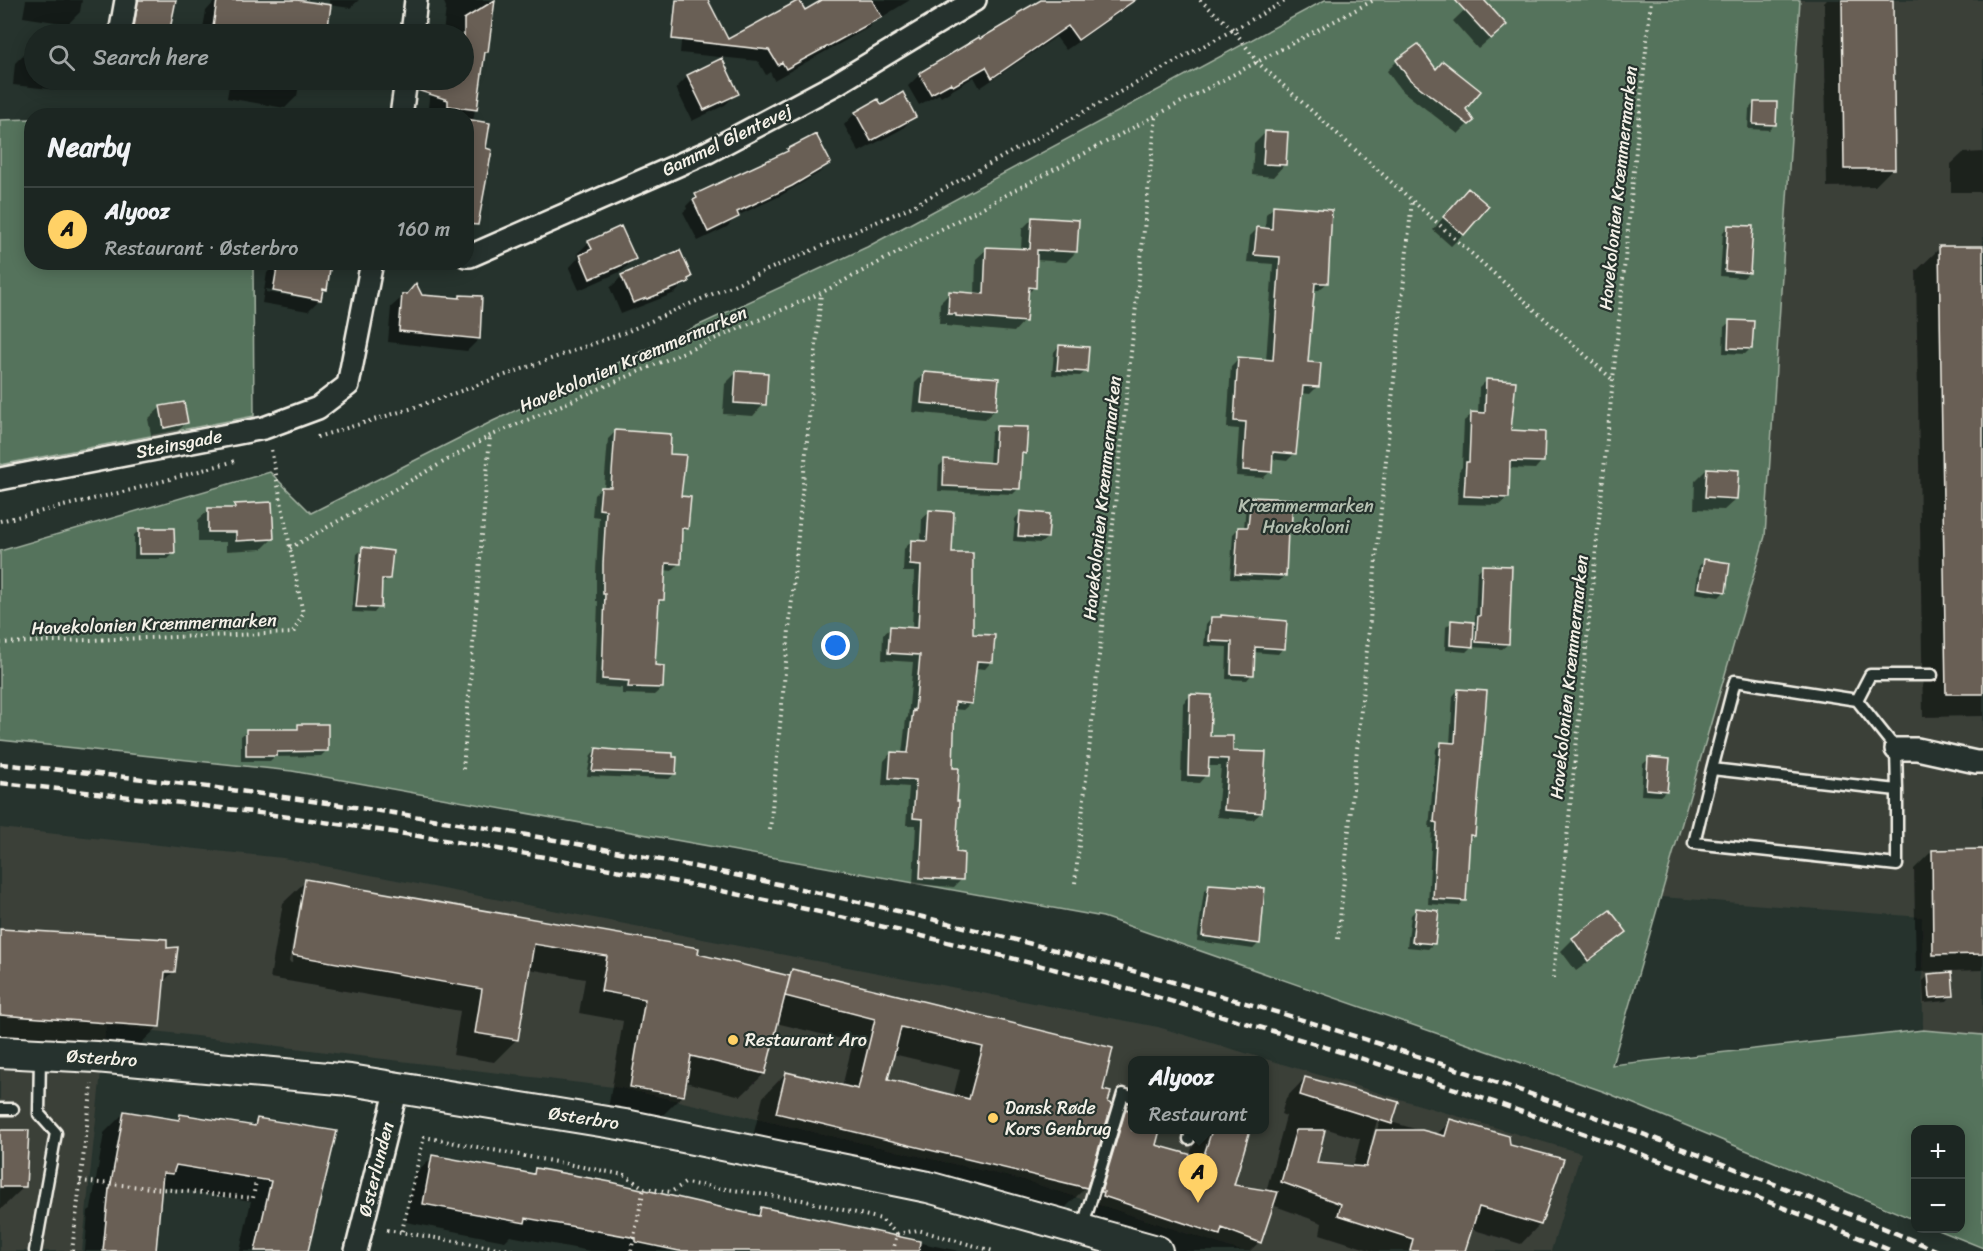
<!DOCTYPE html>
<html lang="en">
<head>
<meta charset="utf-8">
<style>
  body { margin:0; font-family:Sriracha,sans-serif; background:#29322f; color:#f1f3f6 }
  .controls { position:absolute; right:18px; bottom:18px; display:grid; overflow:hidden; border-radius:12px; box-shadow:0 3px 15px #0003 }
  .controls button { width:54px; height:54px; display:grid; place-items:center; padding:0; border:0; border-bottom:2px solid #3a4340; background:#1c2622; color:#f1f3f6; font:30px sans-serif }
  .you { position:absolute; left:836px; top:646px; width:21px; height:21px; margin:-15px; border:4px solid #fff; border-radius:50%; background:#1a73e8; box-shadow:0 0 0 9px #1a73e833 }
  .badge { display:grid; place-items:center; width:39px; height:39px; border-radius:50%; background:#ffd166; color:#111; font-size:20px; font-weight:700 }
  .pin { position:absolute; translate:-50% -50px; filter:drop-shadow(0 2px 3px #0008) }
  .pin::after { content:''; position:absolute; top:32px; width:21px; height:18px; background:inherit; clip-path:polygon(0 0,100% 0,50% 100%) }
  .popup { position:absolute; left:1128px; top:1056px; width:141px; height:78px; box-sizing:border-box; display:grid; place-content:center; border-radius:12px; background:#1c2622; filter:drop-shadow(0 2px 4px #0005); font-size:20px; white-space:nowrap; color:#a0a5a5 }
  .popup b { font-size:22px; color:#f1f3f6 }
  .popup::after { content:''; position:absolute; left:50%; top:100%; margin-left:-12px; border:12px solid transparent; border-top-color:#1c2622 }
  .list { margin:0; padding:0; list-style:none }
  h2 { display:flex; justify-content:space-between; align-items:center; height:78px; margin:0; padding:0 24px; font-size:26px }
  h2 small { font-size:20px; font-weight:400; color:#a0a5a5 }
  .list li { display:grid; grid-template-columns:39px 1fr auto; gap:18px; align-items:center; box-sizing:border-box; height:84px; padding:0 24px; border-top:2px solid #3a4340 }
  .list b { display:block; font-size:22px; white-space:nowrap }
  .list p { margin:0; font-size:20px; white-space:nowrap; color:#a0a5a5 }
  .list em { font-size:20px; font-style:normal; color:#a0a5a5 }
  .icon { flex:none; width:33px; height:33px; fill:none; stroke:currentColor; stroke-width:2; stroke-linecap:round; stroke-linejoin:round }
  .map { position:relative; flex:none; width:1983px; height:1251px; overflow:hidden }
  .search { position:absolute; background:#1c2622; box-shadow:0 3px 15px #0003; left:24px; top:24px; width:450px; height:66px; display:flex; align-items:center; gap:15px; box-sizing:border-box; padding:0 21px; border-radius:33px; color:#a0a5a5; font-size:22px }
  .panel { position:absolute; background:#1c2622; box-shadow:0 3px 15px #0003; left:24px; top:108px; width:450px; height:162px; border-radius:24px }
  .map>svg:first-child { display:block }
</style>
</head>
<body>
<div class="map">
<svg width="1983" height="1251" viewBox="0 0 1983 1251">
  <rect width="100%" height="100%" fill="#26332d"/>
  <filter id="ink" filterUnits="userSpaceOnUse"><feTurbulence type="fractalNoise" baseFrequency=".0167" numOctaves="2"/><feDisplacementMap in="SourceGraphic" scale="12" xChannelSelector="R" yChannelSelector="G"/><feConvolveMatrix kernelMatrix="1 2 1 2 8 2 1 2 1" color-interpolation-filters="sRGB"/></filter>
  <g filter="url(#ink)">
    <path fill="#3a4039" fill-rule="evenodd" d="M1800,0H1983V1035L1923,1030L1922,917L1661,897L1765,536Z
      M0,828L283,858L1158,1027L1581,1153L1551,1251H1241L1023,1180L621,1088L106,1025L82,1251H0ZM1132,1060H1264V1130H1132Z"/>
    <path fill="#54735b" stroke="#a4b2a2" stroke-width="1.5" d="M1325,0H1800L1765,536L1612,1065L1923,1030L1983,1035V1248L1936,1229L1960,1228V1130H1916L1915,1220L1605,1092L1103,917L292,771L0,740V551L270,472L311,513L493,421L867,247Z
      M31,119L32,262L253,263L254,416L0,465V120Z"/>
    <path fill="#0007" fill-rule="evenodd" d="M26,0H82L80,12L68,24L23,17Z
      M113,0H174L169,25L160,34H117L119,17L111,9Z
      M216,0H287L329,6V0H359L350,8L329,5L325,34H202L206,11Z
      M443,0H493L487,51L483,56L473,122L466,204V116H437L438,111L428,108L430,89L434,85L435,80H464V34H443L446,7Z
      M685,0H707L727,42L805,12L825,0H910L874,22L868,28L774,80L770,72L766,75L758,61L680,53Z
      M1042,0H1134L1125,9L1066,50L1056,37L980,88L974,77L941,97L939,94L919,105L908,86L920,74L978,39L979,41L1010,23L1019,14Z
      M1475,0H1482L1493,36L1478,49L1453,21Z
      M1827,0H1891L1893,168L1875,186L1827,187L1824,3Z
      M27,51L34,52V80H69L59,90L13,85L15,63Z
      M1397,61L1464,109L1472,120L1458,134L1400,89L1387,71Z
      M688,76L737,93L725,105L692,121L676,88Z
      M230,80H300L297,96L285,108L227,98Z
      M877,101L881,107L914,117L902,129L859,152L844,125L855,113Z
      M1754,103L1775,124L1769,130L1748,129L1749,109Z
      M1266,132L1284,165L1273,177L1252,175L1254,144Z
      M815,136L829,163L819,173L780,196L737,216L727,227L698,241L683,212L687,209L686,206L696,196L784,154Z
      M1983,152V192H1951V164L1963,153Z
      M1456,202L1463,234L1451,246L1433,230Z
      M1274,207L1327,283L1319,290H1313L1306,364L1318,386L1310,394L1301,393L1295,453L1287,461L1271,459V471L1263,478L1236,476L1239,429L1227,428L1231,366L1238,359L1266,361L1273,264L1247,262L1250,236L1257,229L1265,230L1266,214Z
      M1032,219L1076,252L1066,262L1035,260L1034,287L1027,295L1024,321L1014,332L946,326V324H939L940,303L950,293L975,294L976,259L987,249L1021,250L1022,229Z
      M1728,226L1749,273L1743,278L1720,276L1723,232Z
      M589,242L634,259L622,271L579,290L569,268L579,257L577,254Z
      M1983,247V716L1923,717L1916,271L1940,248Z
      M277,262H330L325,289L321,293L320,299L308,311L262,303L267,273ZM266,289L316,298L314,300L266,292Z
      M622,276L686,281H687L675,293L621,314L610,288Z
      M415,286L421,296L458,299L460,296L479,339L467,351L388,342L391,307Z
      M1730,322L1751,348L1745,354L1723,353L1724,327Z
      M1059,346L1086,371L1080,376L1052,375L1054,352Z
      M736,373L764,404L753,416L723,414L725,384Z
      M925,373L995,410L985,419L912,412L915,383Z
      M1487,380L1510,431L1542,461L1535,469L1508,468L1507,498L1499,505L1457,504L1459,471L1462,467L1464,421L1472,414H1478L1479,388Z
      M183,404L187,422L175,434L152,439L148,419L160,408Z
      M996,428L1025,453L1020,458L1018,489L1013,494L938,491L939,466L945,460L989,464L991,433Z
      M615,432L668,455L686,528L680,534L679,563L672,571L664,570L663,599L657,605L654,667L662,688L654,695L622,694V688L595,686L598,601H596V572L599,517L592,516L594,495L601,488H604L608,439Z
      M1707,469L1736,499L1724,510L1694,509L1695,481Z
      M1251,498L1289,531L1286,534L1285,575L1279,581L1230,579L1233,534L1239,528H1244L1246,504Z
      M235,505L273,538L262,549L226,551V542H198V520L209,510H231Z
      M930,512L950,554L972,636L992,661L985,669L975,668L971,703L963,710L953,709L951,769L955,854L962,879L954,887L913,884L916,825H906L909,787L882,785L884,761L891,753L902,754L906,719L908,717L913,662L882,660L883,635L891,628L912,629L914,572H903L904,549L911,542H921L922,519Z
      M1020,513L1047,538L1041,543L1013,541L1015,519Z
      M140,529L173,554L168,559H134V535Z
      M363,549L388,579L381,584L379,607L374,613L352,612L357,554Z
      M1704,561L1725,591L1719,597L1695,593L1699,566Z
      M1483,566L1508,644L1502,649L1471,647L1466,652L1445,650L1446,627L1452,622L1472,623L1475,620L1477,572Z
      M1211,618L1283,648L1278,654L1253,652L1252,674L1247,680L1226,679L1227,647L1204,646L1206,624Z
      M1458,690L1474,835L1469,840L1464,900L1459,906L1428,904L1432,828H1429L1436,749L1441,743L1450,744L1453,696Z
      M1191,695L1208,737L1232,753L1261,813L1253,820L1217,817L1221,766H1207L1206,775L1199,783L1181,782L1183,703Z
      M298,726L327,750L321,756L274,757L270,761H241V736L247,731H294Z
      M596,749L675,773L669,779L587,776L591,755Z
      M1649,759L1666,791L1660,796L1641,795L1643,764Z
      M1932,851H1983V970L1916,972L1914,869Z
      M306,881L696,955L786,977L793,971L1101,1091V1137L1127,1110L1132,1112V1130H1159L1154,1146L1190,1155L1198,1130H1249L1232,1186L1266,1192L1286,1116L1281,1114L1286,1098L1305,1078L1391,1122L1436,1135L1451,1121L1509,1146L1540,1224L1521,1244L1471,1229L1464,1250L1466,1251H1373L1320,1234L1322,1223L1272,1205L1259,1242L1250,1251H1179L1081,1218L1083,1214H1080L1089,1184L1062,1211L753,1136L763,1097L786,1073L842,1087L853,1042L776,1023L764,1074L741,1096L685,1082L682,1096L660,1118L608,1109L623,1021L579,1013L585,979L529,969L517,1039L494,1062L453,1055L460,1011L270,978L283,903ZM299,905H302L292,963L289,962ZM893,1054L960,1070L953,1097L886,1080ZM1377,1121H1380L1372,1146L1370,1145ZM1324,1128L1360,1139L1353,1167L1315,1164Z
      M1210,886L1263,890L1258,944L1253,949L1197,941L1204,891Z
      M1416,910L1434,943L1428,949L1407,947L1411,915Z
      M1609,912L1625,932L1613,944L1576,971L1561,951L1573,939Z
      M0,931L166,950L174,971L163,982L159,1026L135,1049L0,1040Z
      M1928,976L1952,995L1947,1001L1924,1003L1923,981Z
      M125,1112L176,1121L181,1115L250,1127L257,1120L306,1251H240L251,1201L160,1186L154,1251H85L88,1211L91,1209L104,1133Z
      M0,1131L24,1187L1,1209H0Z
      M433,1157L531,1175L535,1170L753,1217L761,1209L959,1251H590L510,1236L505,1241L406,1222L414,1175Z"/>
    <path fill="#695e54" stroke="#f4f1e8" stroke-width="1.5" fill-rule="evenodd" d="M138,0H176L169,34H133Z
      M217,0H297L331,5L327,34H212Z
      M495,0L488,52H485L477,110L448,106V100L417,90L418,80H464V19Z
      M676,0H708L728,39L799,0L805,10L822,0H872L882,17L786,69L782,62L778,65L769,50L672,39Z
      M1041,0H1135L1078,40L1068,26L992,78L986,67L953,86L951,83L931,94L919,73L979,37L980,39L1017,17L1018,13Z
      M1455,0H1484L1507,25L1491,39Z
      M1842,0H1893L1895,169H1844Z
      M1418,44L1436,69L1443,61L1481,91L1466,109L1474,121L1469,125L1409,79L1396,60Z
      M722,58L739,94L704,110L687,75Z
      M903,92L916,117L871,141L855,112L878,99L882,105Z
      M1754,102H1777L1776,125L1753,124Z
      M466,119L490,123L486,148L492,150L478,225L466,224Z
      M1265,131L1288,132L1286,165L1263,164Z
      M816,134L831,163L792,186L737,212L739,217L708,232L693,200L697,198L695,194L788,151L787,149Z
      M1468,188L1489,206L1464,235L1443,217Z
      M1273,205L1332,210L1328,283H1315L1308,362L1321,363L1319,387L1303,386L1296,454L1273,452L1272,472L1243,470L1246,422L1234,421L1238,357L1273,360L1280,257L1254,255L1257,227L1272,229Z
      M1032,217L1079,220L1077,252L1037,250L1036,288L1029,287L1026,322L956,316V314H948L949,291L984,294L986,247L1030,249Z
      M1728,225L1753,226L1750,273L1725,271Z
      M621,226L636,259L590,279L580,255L592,249L588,241Z
      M1939,246H1983V694H1946Z
      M680,250L692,277L688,279L689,282L647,299L646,298L633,303L621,275Z
      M278,262H331L327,290L323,289L321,300L273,291Z
      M416,283L422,295L460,298V295L482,296L480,339L399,331L402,294H407Z
      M1729,320L1754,321L1752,349L1728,348Z
      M1059,345L1089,347L1087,372L1057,370Z
      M736,371L768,373L766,405L734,403Z
      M924,372L999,378L996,410L921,403Z
      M1486,379L1516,381L1511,430L1545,432L1544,462L1510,461L1509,498L1464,496L1466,462H1469L1471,412L1485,413Z
      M184,402L188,423L164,428L160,406Z
      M996,426L1028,427L1026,454L1022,453L1020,489L943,486L944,459L994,463Z
      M615,430L671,434L670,454L686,455L681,496L691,497L688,529L682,528L681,564L666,563L664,600H659L655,665L664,666L663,688L628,687L629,681L602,679L605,594H603V564L606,510L599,509L601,487H611Z
      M1707,468L1739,470L1737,499L1705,497Z
      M1251,497L1293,499L1291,531H1288L1286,576L1235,574L1238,527H1248Z
      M272,502L274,539L236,541V532H208V508H235L234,504Z
      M929,510L954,512L952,553H973V634L995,635L993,662L977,661L972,704L955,702L953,768H959L957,801H959L956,852L964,853L963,880L920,878L923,819L913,818L916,780L889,778L891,752L908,753L913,710L915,711L920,655L888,653L890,626L918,628L921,566L910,565L911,540L927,541Z
      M1020,511L1050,514L1048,538L1018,536Z
      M139,528H174L175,554H139Z
      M362,547L393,551L390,579H382L381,608L356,607Z
      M1704,559L1730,563L1726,592L1699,588Z
      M1482,565L1512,566L1509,644L1476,642L1478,616H1480Z
      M1221,615L1287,621L1285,649L1255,647L1254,675L1231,674L1232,642L1209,641L1211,617H1221Z
      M1451,620L1474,622L1473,647L1450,645Z
      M1458,689L1487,691L1475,836L1470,835L1466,901L1433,899L1437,823L1434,822L1441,742L1455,743Z
      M1190,694L1212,695L1210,736H1233V751L1266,752L1262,813L1224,810L1228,759L1209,758L1208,776L1188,775Z
      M298,724H328V751L277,752V756H246V729H298Z
      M596,748L625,751L673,753V757H677L676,774L592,771Z
      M1648,757L1670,759L1667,791L1646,789Z
      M1983,849V954L1933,955L1932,850Z
      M305,879L699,948L698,954L790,976L765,1074L691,1056L684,1096L630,1087L645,999L601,991L607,956L534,944L518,1040L475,1033L482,989L292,955Z
      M1209,884L1265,888L1260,944L1202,936Z
      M1416,908L1439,911L1435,944L1412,942Z
      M1610,910L1627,932L1588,961L1572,938Z
      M0,929L167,939V948L178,947L175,972H165L160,1027L0,1015Z
      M792,969L1113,1048L1103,1090L1111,1092L1108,1102L1112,1104L1087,1188L776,1113L786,1072L858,1089L875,1019L785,996ZM901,1027L983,1047L969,1099L888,1079Z
      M1952,972L1954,996L1930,998L1928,974Z
      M1305,1077L1399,1102L1392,1124L1300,1095Z
      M1126,1109L1132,1111V1130H1160L1156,1145L1203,1158L1212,1130H1250L1234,1185L1278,1192L1261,1243L1222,1228L1220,1235L1103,1196L1104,1192H1101Z
      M124,1111L179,1120L180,1114L255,1126L257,1118L337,1131L308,1251H255L271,1181L176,1165L173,1174L163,1173L156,1251H103L109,1189H110Z
      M1450,1119L1509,1136L1510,1145L1564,1159L1541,1225L1479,1207L1465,1251H1410L1413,1239L1338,1215L1341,1204L1281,1182L1296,1130H1325L1317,1163L1366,1167L1376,1130H1422L1445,1136Z
      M0,1130H29L26,1187H0Z
      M432,1155L534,1174L535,1168L611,1182L759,1216L761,1207L920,1241L919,1251H679L636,1242V1238L526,1218L525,1223L423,1204Z"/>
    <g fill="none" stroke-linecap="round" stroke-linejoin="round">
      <defs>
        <path id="lane" d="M1857,700L1870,675H1932
          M1712,769L1735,681L1857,700L1896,749L1897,790L1712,769L1694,843L1897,865V790
          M0,1109H13
          M1189,1139L1191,1130
          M1082,1229L1123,1094L1132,1097
          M35,1251L56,1133L39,1114L40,1057"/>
        <path id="street" d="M120,34L126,0
          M412,34L416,0
          M401,116L406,80
          M466,256H470L708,152L836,84L975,0
          M0,479L264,428L318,408L348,385L372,262
          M1896,749H1917L1976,762H1983
          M356,1251L397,1088"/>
        <path id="secondary" d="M0,1052L96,1057L350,1080L625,1125L928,1187L1157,1251"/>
      </defs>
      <use href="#lane" stroke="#f4f1e8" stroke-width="15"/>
      <use href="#street" stroke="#f4f1e8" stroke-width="26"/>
      <use href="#secondary" stroke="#f4f1e8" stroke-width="34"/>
      <path stroke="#f4f1e8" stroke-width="4" stroke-dasharray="1.5 4.5" stroke-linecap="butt" d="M1200,0L1234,30L1257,62L1612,379
        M317,437L413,408L626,332L913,206L1287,0
        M0,521L131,490L235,461
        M290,548L490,436L821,293L1374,0
        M0,643L293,633L303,614L271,449
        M463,769L490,436
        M770,830L821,293
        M1075,883L1156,116
        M1338,939L1412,200
        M1553,978L1651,0
        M80,1181L253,1198L256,1181
        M387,1230L516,1251
        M402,1231L424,1137L625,1175L644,1188L671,1192L685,1183L802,1200L881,1219L897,1234L893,1251
        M897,1234L918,1230L993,1251
        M72,1251L92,1084
        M631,1251L644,1188"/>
      <use href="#lane" stroke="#26332d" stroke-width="10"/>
      <use href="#street" stroke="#26332d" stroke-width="21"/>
      <use href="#secondary" stroke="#26332d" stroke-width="30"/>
      <path stroke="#f4f1e8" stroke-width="4.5" stroke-dasharray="9 4.5" stroke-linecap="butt" d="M0,764C665,827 1323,989 1938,1251
        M0,783C303,813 605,860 901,931C1240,1011 1570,1120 1892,1251"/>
    </g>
  </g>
  <g fill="#ffd166" stroke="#26332d" stroke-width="2">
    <circle cx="733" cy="1040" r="6"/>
    <circle cx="993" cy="1118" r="6"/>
  </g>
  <g text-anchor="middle" stroke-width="4.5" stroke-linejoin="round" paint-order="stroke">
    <g font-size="18" fill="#f4f1e8" stroke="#26332d">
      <text transform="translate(727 140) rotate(-26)" y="6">Gammel Glentevej</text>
      <text transform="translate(1618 188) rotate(-84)" y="6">Havekolonien Kræmmermarken</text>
      <text transform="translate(633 359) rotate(-23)" y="6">Havekolonien Kræmmermarken</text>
      <text transform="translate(179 444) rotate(-11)" y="6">Steinsgade</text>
      <text transform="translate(1102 498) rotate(-84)" y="6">Havekolonien Kræmmermarken</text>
      <text transform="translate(154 624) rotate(-2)" y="6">Havekolonien Kræmmermarken</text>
      <text transform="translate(1569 677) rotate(-84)" y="6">Havekolonien Kræmmermarken</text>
      <text transform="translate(102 1058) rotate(4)" y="6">Østerbro</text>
      <text transform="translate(584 1118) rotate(9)" y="6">Østerbro</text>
      <text transform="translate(376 1169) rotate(-76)" y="6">Østerlunden</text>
    </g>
    <g font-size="18" fill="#b4bfb0" stroke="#26332d">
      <text x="1306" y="512">Kræmmermarken<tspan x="1306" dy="21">Havekoloni</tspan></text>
    </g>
    <g font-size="18" fill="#f4f1e8" stroke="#26332d" text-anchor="start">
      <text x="745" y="1046">Restaurant Aro</text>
      <text x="1005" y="1114">Dansk Røde<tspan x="1005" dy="21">Kors Genbrug</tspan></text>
    </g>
  </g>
</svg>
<div class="controls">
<button>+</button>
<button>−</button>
</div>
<div class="you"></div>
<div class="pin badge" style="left:1198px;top:1203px">A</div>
<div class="popup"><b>Alyooz</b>Restaurant</div>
<div class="search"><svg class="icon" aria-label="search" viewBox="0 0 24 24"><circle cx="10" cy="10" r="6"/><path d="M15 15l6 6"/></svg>Search here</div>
<section class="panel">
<h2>Nearby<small></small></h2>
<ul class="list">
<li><span class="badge">A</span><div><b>Alyooz</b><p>Restaurant · Østerbro</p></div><em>160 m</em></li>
</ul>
</section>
</div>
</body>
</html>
